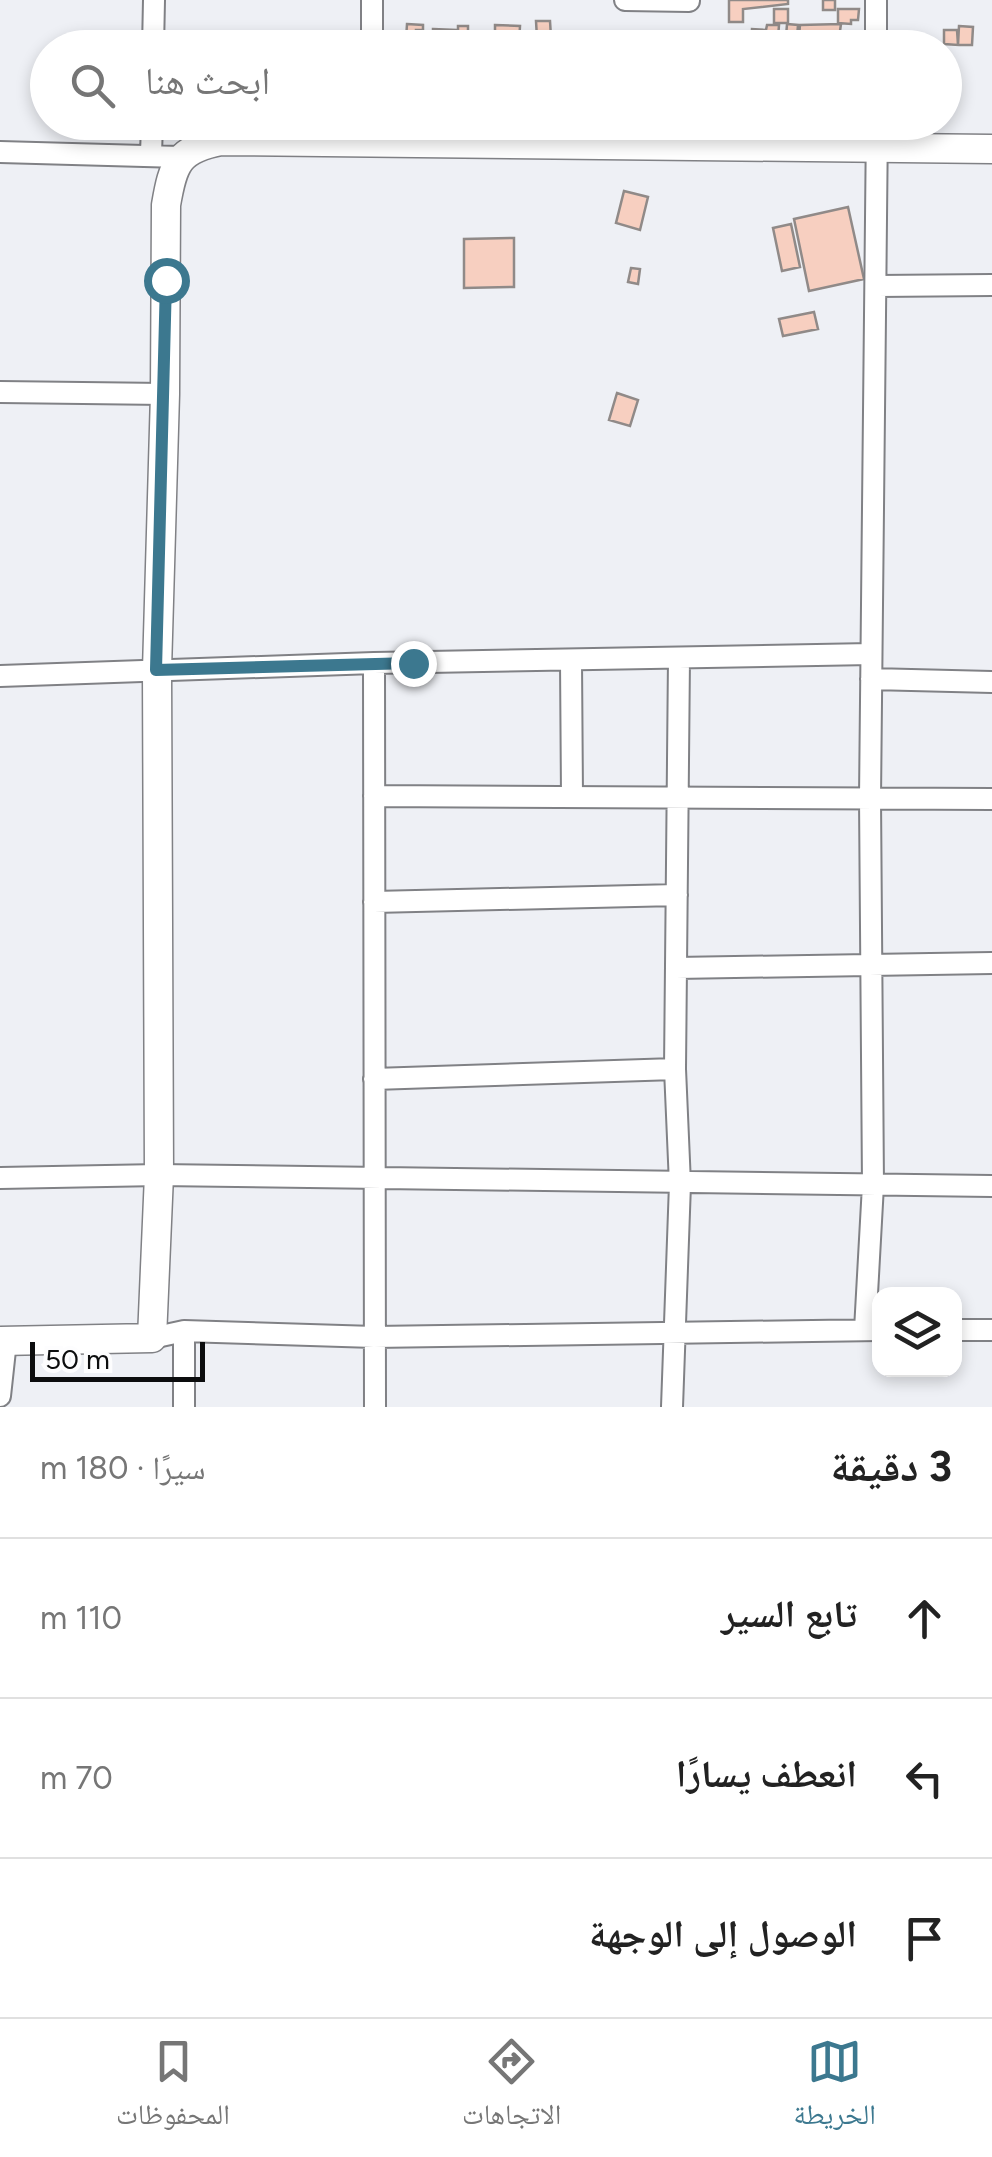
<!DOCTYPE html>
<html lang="ar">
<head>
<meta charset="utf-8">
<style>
  body { margin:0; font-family:Figtree,"Noto Naskh Arabic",sans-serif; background:#f6f6f6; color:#222; direction:rtl }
  .controls { position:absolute; right:30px; bottom:30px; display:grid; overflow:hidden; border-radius:20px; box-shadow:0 5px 15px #0003 }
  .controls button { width:90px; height:90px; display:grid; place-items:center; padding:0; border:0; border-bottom:2px solid #e0e0e0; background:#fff; color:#222; font:50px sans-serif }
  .scale { position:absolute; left:30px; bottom:25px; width:175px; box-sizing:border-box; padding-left:10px; border:5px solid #0c0d0e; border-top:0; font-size:28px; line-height:35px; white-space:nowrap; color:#0c0d0e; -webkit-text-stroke:8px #fdfdfe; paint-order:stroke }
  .stop { position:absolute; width:30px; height:30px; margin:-22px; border:8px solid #3c788f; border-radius:50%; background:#fff }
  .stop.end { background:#3c788f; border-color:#fff; box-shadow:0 2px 10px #0008 }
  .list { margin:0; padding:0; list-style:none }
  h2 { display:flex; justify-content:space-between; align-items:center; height:130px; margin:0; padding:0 40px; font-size:42px }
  h2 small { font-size:32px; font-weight:400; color:#767676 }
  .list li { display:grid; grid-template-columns:65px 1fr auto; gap:30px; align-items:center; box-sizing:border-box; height:160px; padding:0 40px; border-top:2px solid #e0e0e0 }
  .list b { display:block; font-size:38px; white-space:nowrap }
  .list em { font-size:32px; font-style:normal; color:#767676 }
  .icon { flex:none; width:55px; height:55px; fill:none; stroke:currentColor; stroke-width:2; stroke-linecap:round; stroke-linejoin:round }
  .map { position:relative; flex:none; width:992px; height:1407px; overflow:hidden; direction:ltr }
  .search { position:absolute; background:#fff; box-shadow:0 5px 15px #0003; left:30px; right:30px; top:30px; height:110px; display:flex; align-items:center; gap:25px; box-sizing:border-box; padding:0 35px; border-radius:55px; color:#767676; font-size:38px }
  .sheet { height:610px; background:#fff }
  nav { display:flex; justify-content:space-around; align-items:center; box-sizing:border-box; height:140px; border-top:2px solid #e0e0e0; background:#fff; font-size:28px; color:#767676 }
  nav a { display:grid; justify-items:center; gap:5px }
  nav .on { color:#3c788f }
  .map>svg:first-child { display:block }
</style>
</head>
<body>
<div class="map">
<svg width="992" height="1407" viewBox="0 0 992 1407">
  <rect width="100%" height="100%" fill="#eef0f5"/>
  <path fill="#f7cfc0" stroke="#908a88" stroke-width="2.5" d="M729,0H788V4L743,9V22H729Z
    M823,0H835V10H823Z
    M774,9H788V23H774Z
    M838,9H859L858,20H851V24L838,23Z
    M536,21H550L551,37L537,38Z
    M407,24L423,25V30H416V40H406Z
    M787,24L798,25L797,37H786Z
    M841,24L839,38L799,37L800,25Z
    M495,25L520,26L519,43L495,42Z
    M767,25H779L778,38L788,39V48H751L752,29L766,30Z
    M458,26H468V48H458Z
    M959,26L973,27L972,45H958Z
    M433,29L456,30V48H433Z
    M944,30H957L958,45L944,44Z
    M799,37H812L811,48H799Z
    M409,40L425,41V48H408Z
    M624,191L648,197L640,230L616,223Z
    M848,207L864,279L809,291L794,219Z
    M791,224L800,267L782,271L773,228Z
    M514,238V287L464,288V239Z
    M631,268L640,269L638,284L628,282Z
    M814,312L818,329L783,336L779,319Z
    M617,393L638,400L630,426L609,420Z"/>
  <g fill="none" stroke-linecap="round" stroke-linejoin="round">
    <defs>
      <path id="minor" d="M625,0L689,1
        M876,0V48
        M153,48L154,0
        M372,48V0
        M372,143V122
        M0,152L180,157
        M151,155L152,122
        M877,286L992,285
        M0,392L165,394
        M571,661L572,797
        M374,663L375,1407
        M0,676L374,663L871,654
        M871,679L992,682
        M374,796L992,799
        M374,902L677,895
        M676,968L992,963
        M374,1079L675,1069
        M0,1178L159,1175L992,1186
        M865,1330L873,1185L870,798L877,122
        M954,1330H992
        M152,1338L184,1331L374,1337L880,1330
        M0,1396L6,1341
        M184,1407V1331
        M672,1407L680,1184L675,1069L679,658"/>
      <path id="secondary" d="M0,1341L152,1338L159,1175L157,670L165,394L166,205C173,164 178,149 221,141L992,149"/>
    </defs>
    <use href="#minor" stroke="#808185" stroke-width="24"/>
    <use href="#secondary" stroke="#808185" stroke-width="31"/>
    <use href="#minor" stroke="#fff" stroke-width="20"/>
    <use href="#secondary" stroke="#fff" stroke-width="28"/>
  </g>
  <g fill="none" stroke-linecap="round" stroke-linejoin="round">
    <path stroke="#3c788f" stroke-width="12" d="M166,280L156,670L413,663"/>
  </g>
</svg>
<div class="controls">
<button><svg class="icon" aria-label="layers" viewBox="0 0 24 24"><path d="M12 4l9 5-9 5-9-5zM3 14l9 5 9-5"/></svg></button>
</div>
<div class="scale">50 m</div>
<div class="stop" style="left:166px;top:280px"></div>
<div class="stop end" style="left:413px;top:663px"></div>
<div class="search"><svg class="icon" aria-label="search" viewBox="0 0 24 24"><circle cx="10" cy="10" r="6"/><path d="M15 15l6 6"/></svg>ابحث هنا</div>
</div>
<section class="sheet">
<h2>3 دقيقة<small>سيرًا · 180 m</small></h2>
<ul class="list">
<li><svg class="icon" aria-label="ahead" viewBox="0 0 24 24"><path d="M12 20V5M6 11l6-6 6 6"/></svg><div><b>تابع السير</b></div><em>110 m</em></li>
<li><svg class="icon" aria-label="left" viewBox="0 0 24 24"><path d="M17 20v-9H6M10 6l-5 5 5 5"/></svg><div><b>انعطف يسارًا</b></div><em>70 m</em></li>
<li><svg class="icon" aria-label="arrive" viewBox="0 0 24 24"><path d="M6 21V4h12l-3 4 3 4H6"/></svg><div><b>الوصول إلى الوجهة</b></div></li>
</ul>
</section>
<nav>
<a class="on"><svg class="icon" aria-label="map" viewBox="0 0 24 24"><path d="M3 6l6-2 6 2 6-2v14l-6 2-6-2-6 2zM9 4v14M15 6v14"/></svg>الخريطة</a>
<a><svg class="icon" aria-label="directions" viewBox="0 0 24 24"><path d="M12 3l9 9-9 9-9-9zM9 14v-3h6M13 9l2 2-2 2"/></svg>الاتجاهات</a>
<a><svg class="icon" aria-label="saved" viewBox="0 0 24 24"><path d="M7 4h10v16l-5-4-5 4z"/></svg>المحفوظات</a>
</nav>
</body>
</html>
